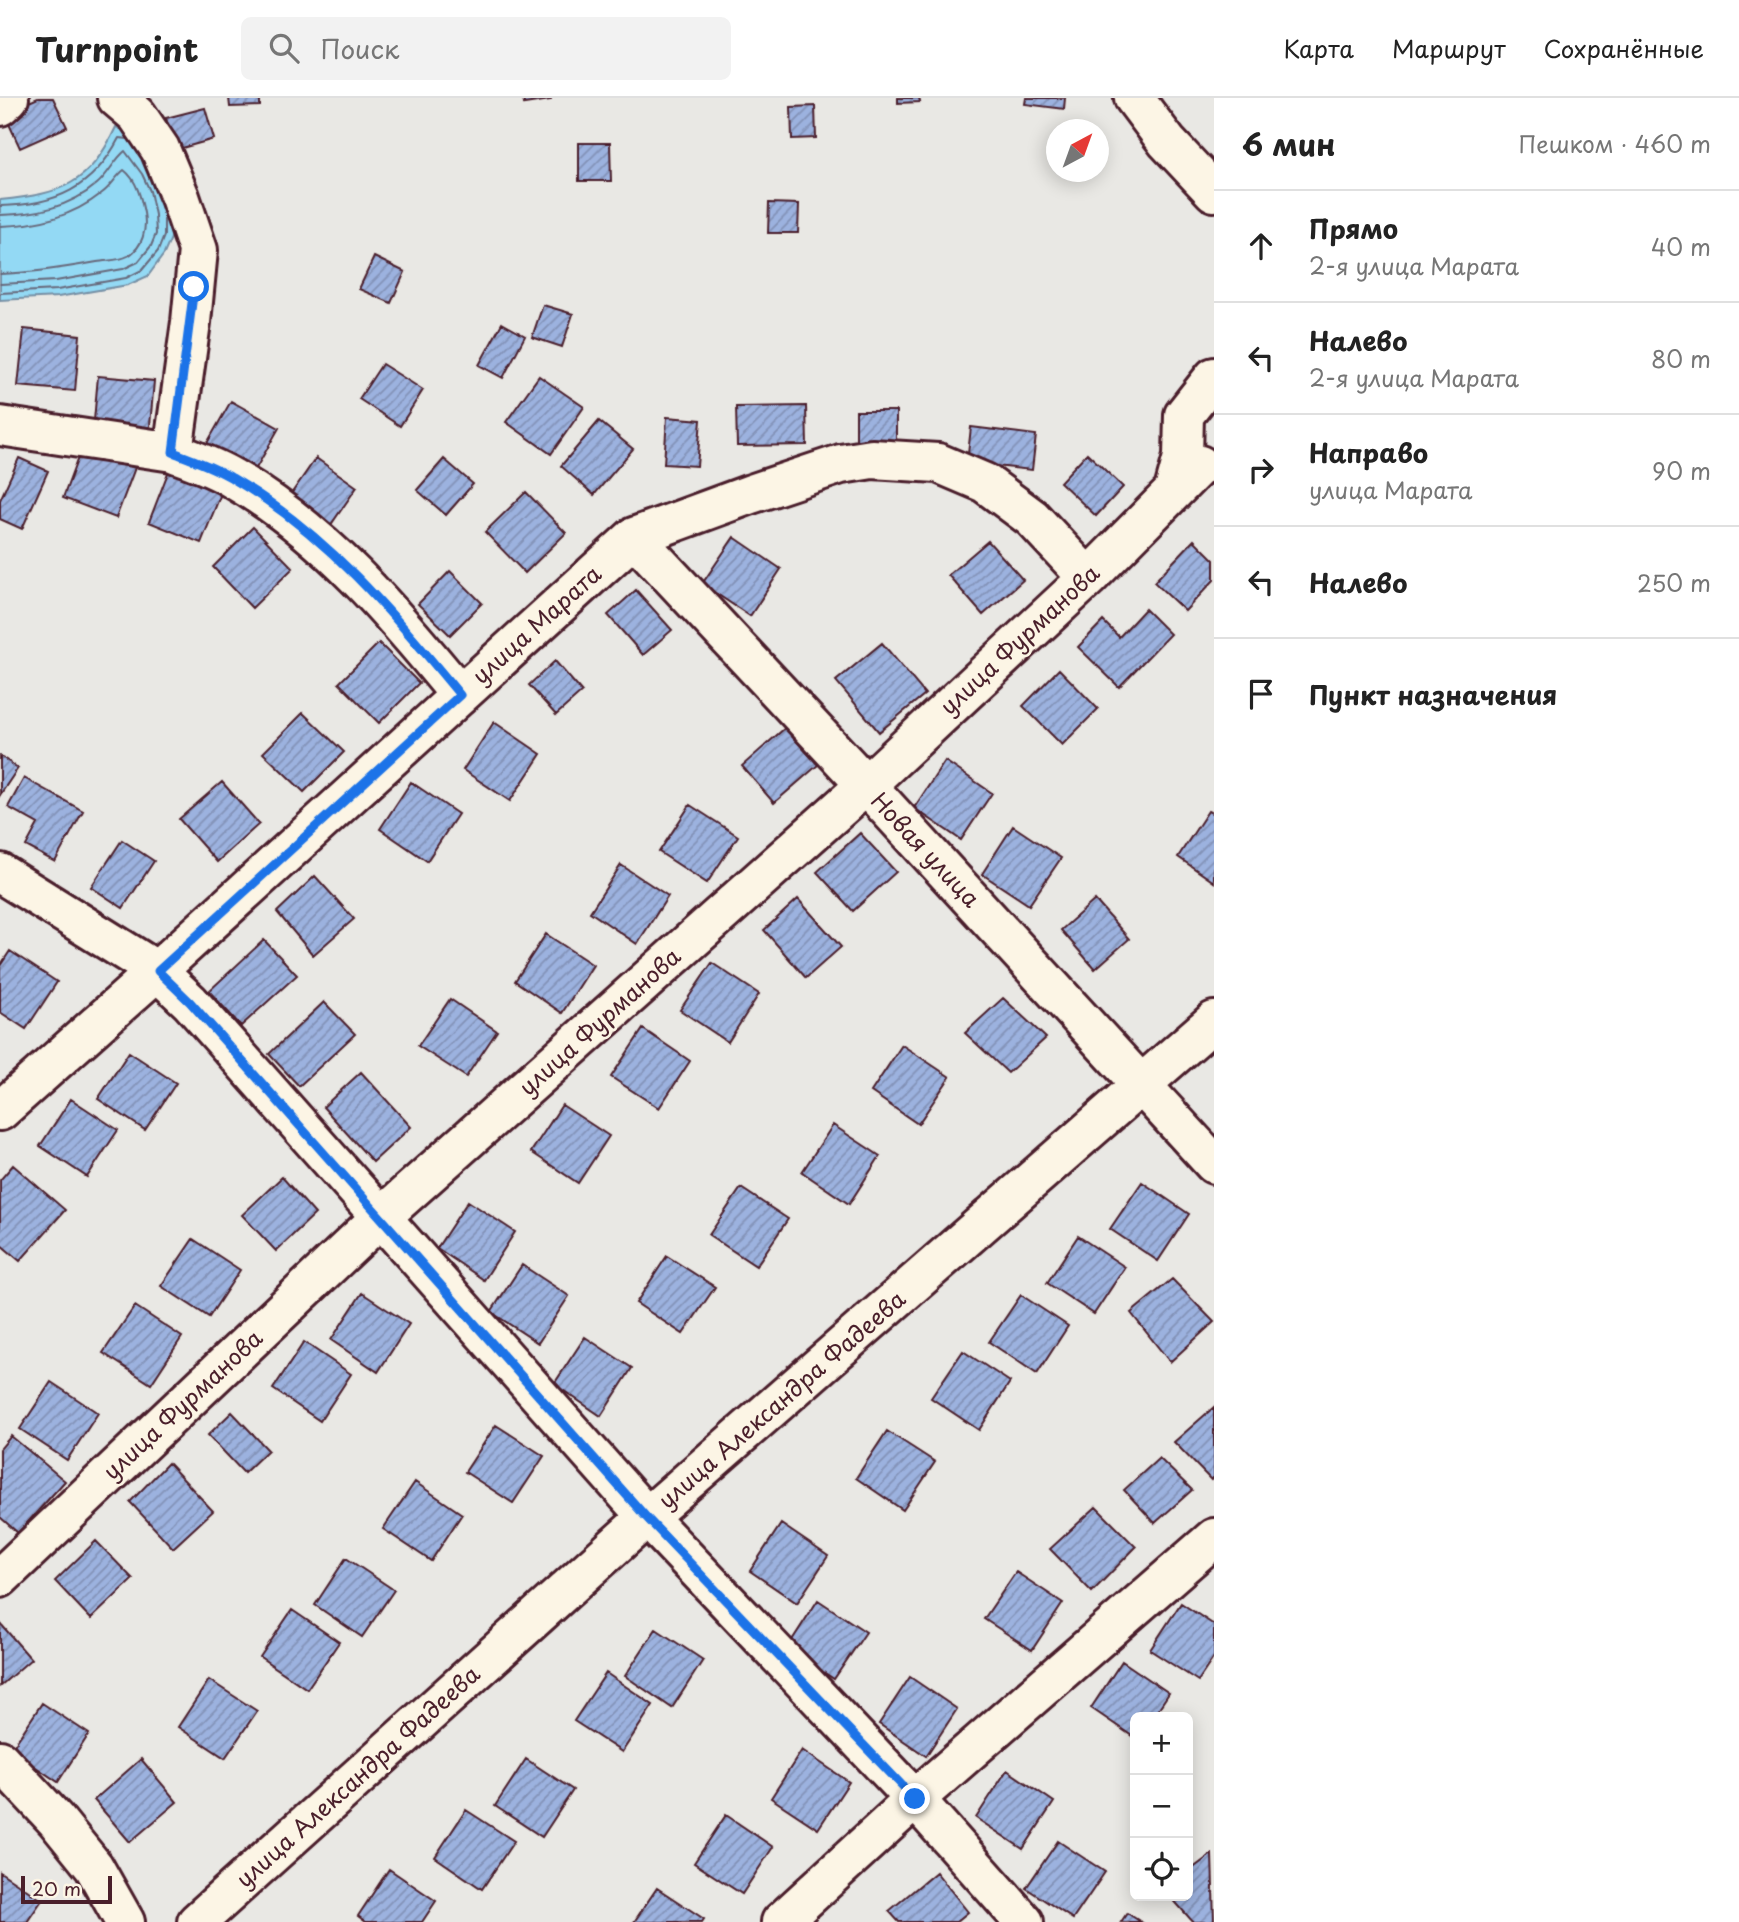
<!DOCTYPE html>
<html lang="ru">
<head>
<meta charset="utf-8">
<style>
  body { margin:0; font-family:"Playpen Sans",sans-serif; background:#f2f2f2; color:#222 }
  .controls { position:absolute; right:21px; bottom:21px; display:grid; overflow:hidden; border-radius:10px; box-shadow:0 4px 18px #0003 }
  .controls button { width:63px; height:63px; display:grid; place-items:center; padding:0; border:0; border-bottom:2px solid #e0e0e0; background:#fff; color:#222; font:35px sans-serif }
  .compass { position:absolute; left:1046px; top:21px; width:63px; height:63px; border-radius:50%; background:#fff; box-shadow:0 4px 18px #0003; rotate:41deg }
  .scale { position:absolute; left:21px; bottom:18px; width:91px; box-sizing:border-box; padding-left:7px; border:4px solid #4a1f2b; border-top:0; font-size:19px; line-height:24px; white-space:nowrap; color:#4a1f2b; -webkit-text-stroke:5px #fcf5e5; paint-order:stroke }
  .stop { position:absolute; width:21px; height:21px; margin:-16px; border:5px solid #1a73e8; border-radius:50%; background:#fff }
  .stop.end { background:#1a73e8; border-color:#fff; box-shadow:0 2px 7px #0008 }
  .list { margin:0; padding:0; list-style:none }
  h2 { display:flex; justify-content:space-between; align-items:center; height:91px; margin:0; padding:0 28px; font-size:30px }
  h2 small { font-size:23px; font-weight:400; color:#767676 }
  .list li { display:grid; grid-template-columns:46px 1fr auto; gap:21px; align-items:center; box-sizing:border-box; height:112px; padding:0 28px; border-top:2px solid #e0e0e0 }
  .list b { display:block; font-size:26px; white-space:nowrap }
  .list p { margin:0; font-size:23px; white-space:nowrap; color:#767676 }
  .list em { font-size:23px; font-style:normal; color:#767676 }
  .icon { flex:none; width:38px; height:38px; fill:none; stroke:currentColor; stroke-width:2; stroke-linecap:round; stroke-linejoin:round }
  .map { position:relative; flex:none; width:1214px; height:1824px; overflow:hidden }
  header { display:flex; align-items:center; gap:42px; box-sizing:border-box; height:98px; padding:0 35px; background:#fff; border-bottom:2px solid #e0e0e0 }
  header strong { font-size:33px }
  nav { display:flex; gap:38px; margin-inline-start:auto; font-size:24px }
  .search { width:490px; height:63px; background:#f2f2f2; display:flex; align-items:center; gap:18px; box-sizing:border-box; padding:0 24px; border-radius:10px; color:#767676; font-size:26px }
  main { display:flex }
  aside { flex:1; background:#fff }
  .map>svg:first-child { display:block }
</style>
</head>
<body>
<header>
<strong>Turnpoint</strong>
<div class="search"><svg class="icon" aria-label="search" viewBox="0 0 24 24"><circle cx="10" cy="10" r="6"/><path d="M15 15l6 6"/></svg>Поиск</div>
<nav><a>Карта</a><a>Маршрут</a><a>Сохранённые</a></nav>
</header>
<main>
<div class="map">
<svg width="1214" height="1824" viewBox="0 0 1214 1824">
  <defs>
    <pattern id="building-hatch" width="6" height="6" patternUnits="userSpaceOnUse" patternTransform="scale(1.75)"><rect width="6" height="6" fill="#9cb2df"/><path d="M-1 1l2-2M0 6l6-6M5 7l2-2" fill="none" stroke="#8190b5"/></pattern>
  </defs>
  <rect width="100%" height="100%" fill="#e9e8e4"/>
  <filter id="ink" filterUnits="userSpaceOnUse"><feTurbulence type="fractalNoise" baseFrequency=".0143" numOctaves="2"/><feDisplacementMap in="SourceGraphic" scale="14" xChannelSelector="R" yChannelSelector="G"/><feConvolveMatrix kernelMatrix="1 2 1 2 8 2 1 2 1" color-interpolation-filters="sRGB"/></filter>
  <g filter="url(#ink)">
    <path fill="#93d9f4" stroke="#768fa4" stroke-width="2" d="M116,29L133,36L171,115L172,138L164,156L148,178L128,187L58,199L0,202V102C61,96 89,87 116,29Z"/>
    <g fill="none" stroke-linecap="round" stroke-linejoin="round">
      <path stroke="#67697b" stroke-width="2" d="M0,108C56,107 93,90 119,40L128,41
        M0,117C35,116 69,110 97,86C108,77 114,62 125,53L142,76L150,93L155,117L156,136L151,148L138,164L123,171L56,183L0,186
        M0,128C38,127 72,119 102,95C111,89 116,78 124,72C137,82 141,100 144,115C147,131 143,149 128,158C119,163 107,162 97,164C64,170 33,175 0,176
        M0,195L57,192L126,180L142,172L158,153L164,138V116"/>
    </g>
    <path fill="url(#building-hatch)" stroke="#4a1f2b" stroke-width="2" d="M38,0H53L67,29L20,50L4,15Z
      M229,0H260V8L230,9Z
      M523,0H551V2L524,6Z
      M898,0H919L920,4L898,5Z
      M1026,0H1065L1064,11L1025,6Z
      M815,8L816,40L792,41L791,9Z
      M205,10L214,41L175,52L166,20Z
      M579,45H610L611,83H579Z
      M769,105L799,106L798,135H768Z
      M374,159L405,174L391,205L359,191Z
      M543,207L573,216L562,249L532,239Z
      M502,225L525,238L503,280L479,267Z
      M24,231L80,237L75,293L18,288Z
      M382,266L423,292L400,328L359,301Z
      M98,278L154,283L149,339L93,334Z
      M539,278L584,309L551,356L506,324Z
      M231,303L279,330L250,381L202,354Z
      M806,308L807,347L737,348L736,309Z
      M856,313H896V349L856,350Z
      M667,319L701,322L697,368L664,366Z
      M599,323L633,351L594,397L561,368Z
      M971,329L1036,337L1032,372L967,365Z
      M83,346L136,367L116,420L63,400Z
      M1087,355L1123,389L1096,418L1060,384Z
      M19,360L48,373L22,431L0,421V402Z
      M316,360L357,389L330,428L289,399Z
      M444,361L473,386L446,417L417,392Z
      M169,372L222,393L201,445L149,424Z
      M526,394L566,435L525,475L485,434Z
      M253,429L293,470L252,510L213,469Z
      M734,439L781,471L750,518L702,486Z
      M1194,442L1214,462V482L1185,513L1154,484Z
      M988,443L1023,482L983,517L948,477Z
      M450,473L482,505L450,537L418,506Z
      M636,492L672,532L643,557L608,517Z
      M1145,511L1170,536L1119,589L1078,549L1103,523L1119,539Z
      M379,545L419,585L379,625L339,585Z
      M882,545L925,596L879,634L836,583Z
      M555,563L582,594L556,617L529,587Z
      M1059,571L1098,611L1062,647L1023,608Z
      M303,615L344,654L304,694L263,655Z
      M494,624L541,656L510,703L463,672Z
      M785,630L818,667L774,705L742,668Z
      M0,658L18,670L0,697Z
      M945,663L992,695L961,742L914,710Z
      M24,680L83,713L55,764L26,748L38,726L8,709Z
      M222,684L259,726L217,764L179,721Z
      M411,684L458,716L427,763L380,731Z
      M690,707L738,738L707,785L659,754Z
      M1208,713L1214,716V784L1178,759Z
      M1013,728L1061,760L1029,807L982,776Z
      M860,735L896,774L853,813L817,774Z
      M122,742L154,763L123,810L91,789Z
      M621,767L668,798L637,846L590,814Z
      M315,778L354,821L313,857L277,814Z
      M798,801L841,849L806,880L764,832Z
      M1095,802L1129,841L1095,871L1061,832Z
      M546,836L593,867L562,915L515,883Z
      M264,842L297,877L241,928L209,893Z
      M10,853L57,884L26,931L0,914V868Z
      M712,865L759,896L728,944L680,912Z
      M1003,900L1046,940L1008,975L965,935Z
      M450,901L497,933L466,979L418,948Z
      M324,904L355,936L299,988L269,956Z
      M643,931L690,963L659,1010L611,979Z
      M902,947L950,979L918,1026L871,994Z
      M129,954L176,985L145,1032L98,1001Z
      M361,974L411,1029L373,1064L323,1009Z
      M71,1001L118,1032L87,1079L40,1048Z
      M562,1007L609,1038L578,1085L531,1054Z
      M833,1027L880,1058L849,1106L802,1074Z
      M13,1067L65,1112L20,1163L0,1146V1082Z
      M282,1079L315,1116L276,1153L242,1117Z
      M1142,1084L1189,1116L1158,1163L1110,1131Z
      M741,1090L788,1121L756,1168L709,1137Z
      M468,1103L515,1134L484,1182L437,1150Z
      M1078,1138L1125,1169L1094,1216L1047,1185Z
      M193,1141L240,1172L209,1219L161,1188Z
      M667,1158L715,1189L683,1236L636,1205Z
      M522,1167L569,1198L538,1245L491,1214Z
      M1172,1181L1214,1224L1170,1264L1131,1215Z
      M362,1195L409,1226L378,1274L331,1242Z
      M1021,1197L1068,1228L1037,1276L989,1244Z
      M135,1208L182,1239L151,1286L103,1255Z
      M585,1239L632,1270L601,1318L554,1286Z
      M304,1244L351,1276L320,1323L273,1291Z
      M963,1253L1010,1284L979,1332L931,1300Z
      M51,1284L98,1315L67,1362L20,1331Z
      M1214,1309V1379L1211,1382L1174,1344Z
      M232,1314L268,1352L244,1375L208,1337Z
      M496,1327L544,1358L513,1405L465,1374Z
      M887,1333L935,1364L903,1412L856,1380Z
      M11,1338L65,1383L18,1435L0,1419V1351Z
      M1159,1360L1192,1392L1155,1425L1124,1392Z
      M168,1365L213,1413L173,1450L130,1404Z
      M415,1384L462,1416L431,1463L383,1431Z
      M1096,1409L1136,1449L1092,1494L1050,1451Z
      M781,1426L828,1458L797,1505L750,1473Z
      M96,1443L133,1481L91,1521L55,1483Z
      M346,1460L394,1492L362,1539L315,1507Z
      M1016,1474L1063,1505L1032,1552L984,1521Z
      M818,1502L866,1534L834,1581L787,1550Z
      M1181,1505L1214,1527V1559L1198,1583L1150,1552Z
      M292,1512L339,1544L307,1591L260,1559Z
      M0,1525L31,1561L0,1588Z
      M656,1531L703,1562L672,1610L625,1578Z
      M1122,1563L1169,1595L1153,1619H1135V1640L1091,1610Z
      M606,1575L653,1607L622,1654L574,1623Z
      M910,1579L957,1611L926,1658L879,1626Z
      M209,1582L257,1613L225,1660L178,1629Z
      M42,1605L89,1636L58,1684L11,1652Z
      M802,1652L849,1684L818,1731L771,1700Z
      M141,1661L177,1704L130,1744L94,1702Z
      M526,1661L573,1692L542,1739L495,1708Z
      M1007,1672L1054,1704L1023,1751L976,1720Z
      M466,1712L514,1743L482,1791L435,1759Z
      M726,1717L773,1749L742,1796L694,1765Z
      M1058,1743L1105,1774L1073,1821L1026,1790Z
      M1212,1756L1214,1824H1193L1170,1798H1188V1774Z
      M389,1771L436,1803L422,1824H366L358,1818Z
      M0,1774L42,1802L27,1824H0Z
      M936,1774L968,1814L956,1824H899L889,1813Z
      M657,1790L704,1821L702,1824H634Z
      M1127,1815L1141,1824H1121Z"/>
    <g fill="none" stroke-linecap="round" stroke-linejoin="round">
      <defs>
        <path id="minor" d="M117,0L137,17L160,51L180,99L198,152L191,224L173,354C193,362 214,369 232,380C325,434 393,515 460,597
          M1134,0L1167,44L1214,94
          M0,8L9,0
          M0,328L173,354
          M1174,392L1183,359L1184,317L1214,279
          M634,439L866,687L1214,1066
          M0,775L157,873L190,904L647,1419L915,1701L1024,1824
          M0,1013L157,873L634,439L751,396L841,366L872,361L938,365L985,385L1032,420L1088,480
          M0,1480L381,1119L866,687L1088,480L1200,367
          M0,1662L56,1722L94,1769L125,1824
          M197,1824L647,1419L1214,923
          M781,1824L915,1701L1214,1440"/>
      </defs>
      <use href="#minor" stroke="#4a1f2b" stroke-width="44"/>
      <use href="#minor" stroke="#fcf5e5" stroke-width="38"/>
    </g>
  </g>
  <g fill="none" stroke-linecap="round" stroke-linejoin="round" filter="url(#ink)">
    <path stroke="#1a73e8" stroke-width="9" d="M194,189L173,354C193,362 214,369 232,380C325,434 393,515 460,597L158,873L190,904L646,1419L915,1701"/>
  </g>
  <g text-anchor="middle" stroke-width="5" stroke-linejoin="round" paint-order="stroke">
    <g font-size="23" fill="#4a1f2b" stroke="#fcf5e5">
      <text transform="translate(537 527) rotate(-42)" y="8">улица Марата</text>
      <text transform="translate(1020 542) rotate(-43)" y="8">улица Фурманова</text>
      <text transform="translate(925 752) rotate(47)" y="8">Новая улица</text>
      <text transform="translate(600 924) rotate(-42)" y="8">улица Фурманова</text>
      <text transform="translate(782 1302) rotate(-41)" y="8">улица Александра Фадеева</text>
      <text transform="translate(183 1307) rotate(-43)" y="8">улица Фурманова</text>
      <text transform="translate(358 1679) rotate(-42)" y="8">улица Александра Фадеева</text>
    </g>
  </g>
</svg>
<div class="controls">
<button>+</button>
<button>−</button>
<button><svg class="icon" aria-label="locate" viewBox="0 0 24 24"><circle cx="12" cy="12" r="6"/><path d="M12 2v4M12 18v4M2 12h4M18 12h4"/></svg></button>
</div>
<svg class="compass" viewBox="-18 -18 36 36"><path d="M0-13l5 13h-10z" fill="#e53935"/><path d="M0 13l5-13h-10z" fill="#767676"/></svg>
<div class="scale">20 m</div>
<div class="stop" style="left:194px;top:189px"></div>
<div class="stop end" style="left:915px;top:1701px"></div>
</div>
<aside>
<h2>6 мин<small>Пешком · 460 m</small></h2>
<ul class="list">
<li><svg class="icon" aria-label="ahead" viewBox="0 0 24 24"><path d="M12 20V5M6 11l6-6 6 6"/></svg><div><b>Прямо</b><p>2-я улица Марата</p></div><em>40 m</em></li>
<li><svg class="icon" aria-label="left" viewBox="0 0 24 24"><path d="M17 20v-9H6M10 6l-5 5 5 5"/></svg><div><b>Налево</b><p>2-я улица Марата</p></div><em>80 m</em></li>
<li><svg class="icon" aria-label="right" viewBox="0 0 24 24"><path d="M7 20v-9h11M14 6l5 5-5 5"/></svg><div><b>Направо</b><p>улица Марата</p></div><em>90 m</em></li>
<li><svg class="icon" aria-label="left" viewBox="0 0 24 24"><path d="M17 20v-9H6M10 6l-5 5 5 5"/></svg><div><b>Налево</b></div><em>250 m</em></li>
<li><svg class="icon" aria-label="arrive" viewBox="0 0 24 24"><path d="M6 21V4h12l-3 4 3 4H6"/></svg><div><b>Пункт назначения</b></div></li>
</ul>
</aside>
</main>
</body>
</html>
